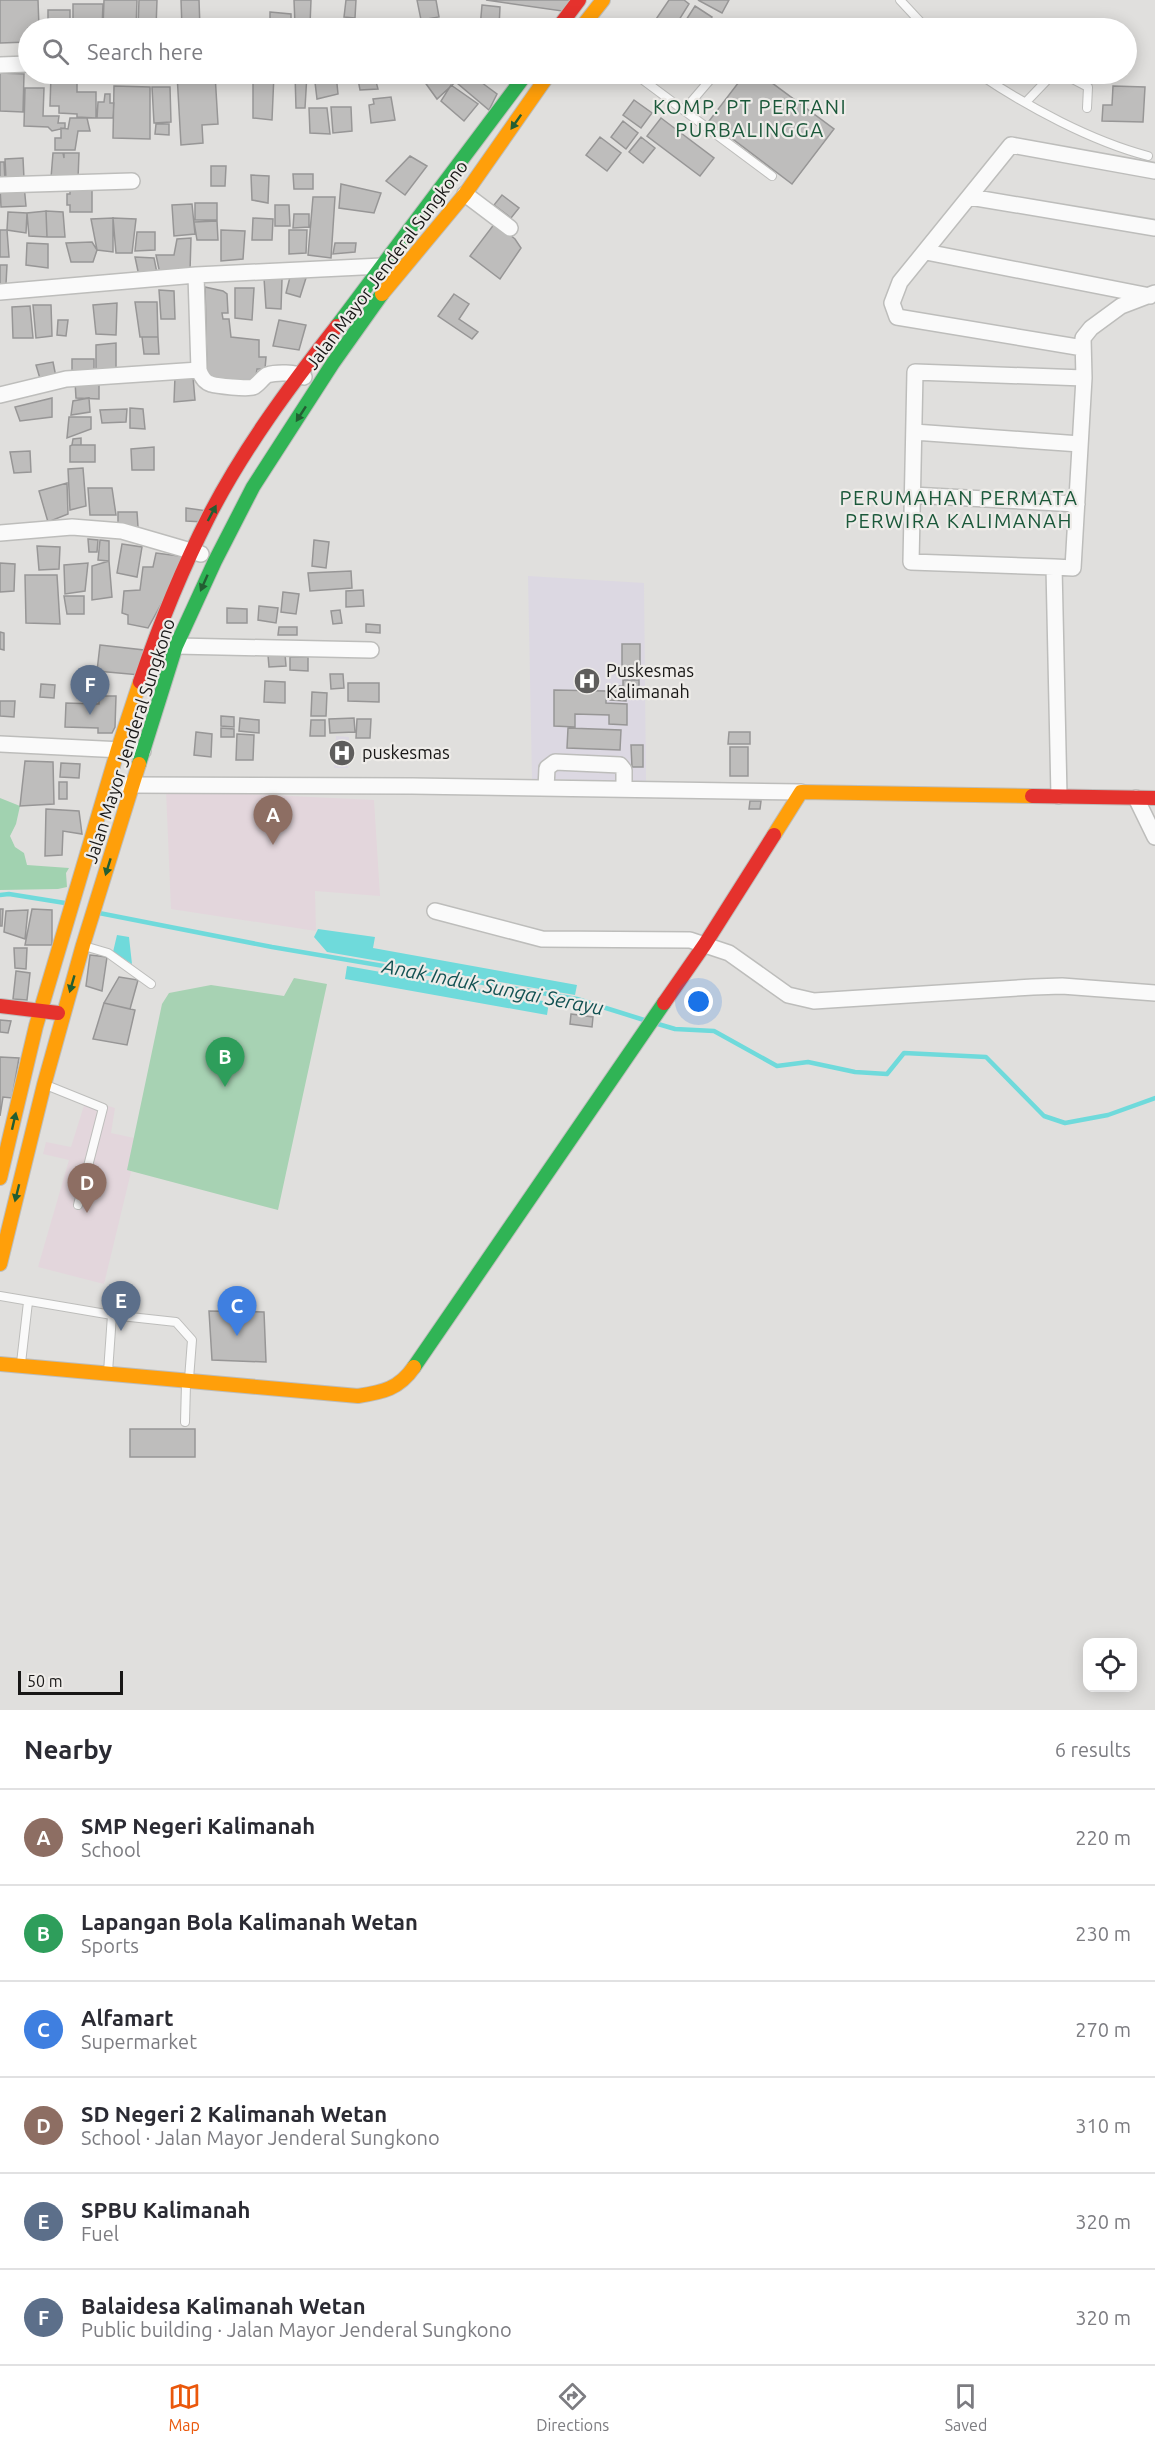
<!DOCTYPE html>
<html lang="en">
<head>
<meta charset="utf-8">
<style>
  body { margin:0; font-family:Ubuntu,sans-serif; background:#f7f7f7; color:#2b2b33 }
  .controls { position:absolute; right:18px; bottom:18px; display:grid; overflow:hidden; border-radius:12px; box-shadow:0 3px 15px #0003 }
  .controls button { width:54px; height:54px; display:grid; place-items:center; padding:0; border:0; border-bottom:2px solid #e1e1e2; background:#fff; color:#2b2b33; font:30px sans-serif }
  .scale { position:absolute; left:18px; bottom:15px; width:105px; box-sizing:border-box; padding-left:6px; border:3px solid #181716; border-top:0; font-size:16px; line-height:21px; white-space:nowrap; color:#181716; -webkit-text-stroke:4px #eeece9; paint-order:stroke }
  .you { position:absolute; left:699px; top:1002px; width:21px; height:21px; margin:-15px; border:4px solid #fff; border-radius:50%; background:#1a73e8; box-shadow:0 0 0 9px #1a73e833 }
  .badge { display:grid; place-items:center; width:39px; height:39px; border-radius:50%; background:#ea580c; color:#fff; font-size:20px; font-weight:700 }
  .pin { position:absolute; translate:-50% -50px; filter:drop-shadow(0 2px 3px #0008) }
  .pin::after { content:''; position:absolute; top:32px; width:21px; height:18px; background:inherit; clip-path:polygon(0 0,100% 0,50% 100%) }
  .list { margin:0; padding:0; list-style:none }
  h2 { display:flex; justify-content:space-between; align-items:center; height:78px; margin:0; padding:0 24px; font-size:26px }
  h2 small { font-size:20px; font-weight:400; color:#7c7c81 }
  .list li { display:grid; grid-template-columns:39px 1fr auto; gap:18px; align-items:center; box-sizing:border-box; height:96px; padding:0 24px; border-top:2px solid #e1e1e2 }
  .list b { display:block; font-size:22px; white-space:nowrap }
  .list p { margin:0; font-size:20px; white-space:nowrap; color:#7c7c81 }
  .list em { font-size:20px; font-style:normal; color:#7c7c81 }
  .icon { flex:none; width:33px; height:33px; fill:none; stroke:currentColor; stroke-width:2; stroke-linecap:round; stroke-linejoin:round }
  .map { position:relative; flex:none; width:1155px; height:1710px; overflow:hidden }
  .search { position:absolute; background:#fff; box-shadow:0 3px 15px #0003; left:18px; right:18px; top:18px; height:66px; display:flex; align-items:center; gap:15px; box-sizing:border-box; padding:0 21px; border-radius:33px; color:#7c7c81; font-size:22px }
  .sheet { height:654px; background:#fff }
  nav { display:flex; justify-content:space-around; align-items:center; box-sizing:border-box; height:84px; border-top:2px solid #e1e1e2; background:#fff; font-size:16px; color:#7c7c81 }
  nav a { display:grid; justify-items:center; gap:3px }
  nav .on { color:#ea580c }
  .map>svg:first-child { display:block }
</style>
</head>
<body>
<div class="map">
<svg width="1155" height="1710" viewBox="0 0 1155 1710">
  <rect width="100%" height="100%" fill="#e0dfdd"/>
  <path fill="#e3d6dc" d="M166,790L374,800L380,896L315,891L316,931L171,909Z
    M86,1099L115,1108L111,1133L139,1139L104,1284L38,1267L69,1160L43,1154L46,1142L71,1147Z"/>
  <path fill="#dcd8e2" d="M528,576L644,583L646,781L532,779Z
    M336,736L349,737L348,768H334Z"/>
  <path fill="#a7d2b3" d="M294,978L327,984L278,1210L127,1170L162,1004L169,993L211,985L284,996Z"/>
  <path fill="#a1d2b0" d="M0,798L20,806L16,824L10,836L15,847L24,853L27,865L69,868L66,873L67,887L58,889L0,890Z"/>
  <path fill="#6fdadb" d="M318,929L375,937L373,948L577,985L575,995L327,952L314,937Z
    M117,935L129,937L132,964L113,952Z
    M347,966L549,1002L547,1015L345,979Z"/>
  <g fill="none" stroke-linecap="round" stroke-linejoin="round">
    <path stroke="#6fdadb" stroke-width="4.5" d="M0,895L9,894L65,903
      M99,913L272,947L577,999L644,1020
      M658,1024L675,1029L714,1031L777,1066L808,1062L855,1072L887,1074L904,1053L986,1057L1044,1116L1065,1123L1108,1115L1155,1098"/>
  </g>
  <path fill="#bebdbc" stroke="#979696" stroke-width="1.5" d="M0,0H38L39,28H28V42L0,43Z
    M104,0H137L136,28H103Z
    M139,0H157L156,28H138Z
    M181,0H199L200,28H182Z
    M294,0H311L310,25H295Z
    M346,0H356L355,18L344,17Z
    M417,0H436L439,17L421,20Z
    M486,0H571L569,12Z
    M669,0H684L689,4L674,28H650Z
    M698,0H729L722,13Z
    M73,4H103L102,28H73Z
    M482,5L500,7L499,28H480Z
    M695,6L712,17L709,22L716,26L714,28H699L686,20Z
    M48,10H70V28H48Z
    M270,12L291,14V25L270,26Z
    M160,21H178V28H160Z
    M0,73L24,74L23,112L0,111Z
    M177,74H215L218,124L202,125L203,143L181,145Z
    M253,74H274L272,120L253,118Z
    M295,74H307L305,108H296Z
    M314,74H336L338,94L317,99Z
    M357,74H374L378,89L360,90Z
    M432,74H464L437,99L424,81Z
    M470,74L497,94L489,110L457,83Z
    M745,74H760L834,129L792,184L709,121Z
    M1014,74H1036L1030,80H1022Z
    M51,75H60V83H77V92H96V118L77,117V114L59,113V106H50Z
    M451,85L478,104L464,121L441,101Z
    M114,86L150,87V139L113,138Z
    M1113,86L1145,87L1143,122L1102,121L1103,105H1112Z
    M152,87H170L171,122L154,123Z
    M25,88H44L43,116H59L58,123H65V128L52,131L48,127L24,126Z
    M105,94H110V103H114L113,118H97L98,102H104Z
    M391,97L395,120L371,123L369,105L374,104L373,99Z
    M634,100L652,113L641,128L623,115Z
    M331,107H351L352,131L333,133Z
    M309,108H327L330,134L310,133Z
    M70,118H87L90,131H78L75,150H55V138H61V128L68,129Z
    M661,118L714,158L700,176L647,136Z
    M623,121L638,133L626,149L611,137Z
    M156,124H169V135L155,134Z
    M600,137L621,153L607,171L586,155Z
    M641,137L655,148L643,163L629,152Z
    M53,153H63L64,158V153H79L78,179L51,178Z
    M410,156L427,166L405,195L386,181Z
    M23,158L24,179L6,180L5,159Z
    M0,162H4L5,181H0Z
    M211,166H226L225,186H211Z
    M293,174H313V189H294Z
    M251,175L269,176L268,203L252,200Z
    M341,184L381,193L374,213L339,208Z
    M24,185L26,206L1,207L0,187Z
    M70,189H92V212H70V205H67V194H70Z
    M502,195L519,208L511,218L494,205Z
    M313,197H335L331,258L308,255Z
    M195,203H217V220H195Z
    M192,204L195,234L174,236L172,205Z
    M275,205H289L290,226H275Z
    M46,211L47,237L29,236L27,213Z
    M46,211L63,212L65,237H47Z
    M8,212L27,213L26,233L7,230Z
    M294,214H309V227L293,228Z
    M113,218V252L97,250L91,219Z
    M113,218L136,219L132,253H116Z
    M253,218L273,219L272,240H252Z
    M217,221L218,240H197L194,222Z
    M495,223L515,239L521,248L500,279L470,256Z
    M0,230H7L9,257H0Z
    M221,230L245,231L243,259L221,261Z
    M289,230H307L306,253L289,254Z
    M137,232H155V250L135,251Z
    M191,238L190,271L160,274L156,255H174L177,239Z
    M92,242L97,250L93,262H71L66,243Z
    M27,243L48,244V268L26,265Z
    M335,243H356L355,252L333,254Z
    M135,257L154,258L158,278L139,276Z
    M0,265H7L6,284H0Z
    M290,277L306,278L300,297L286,293Z
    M264,278L282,279L281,309L266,308Z
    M205,287L223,291L227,294L228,313H222L223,319H229L231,337L259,340V357H266L265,369H257L255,383L207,377Z
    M235,288H254L252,320L235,318Z
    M159,290L174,291L175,319H161Z
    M454,294L469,304L459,319L478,332L472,339L438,316Z
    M135,302H157L158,337H140Z
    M117,303L116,335L96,334L93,305Z
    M33,305H51L52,336L36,338Z
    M30,306L33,338H13L12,307Z
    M58,320H68L66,336L57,335Z
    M279,320L306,325L299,350L273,346Z
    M142,337H158L159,354H144Z
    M116,343V372L96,373V345Z
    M72,359H94V374H72Z
    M53,362L56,377L41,382L36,365Z
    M175,376L193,377L195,400L174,402Z
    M99,380V399L76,398L75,381Z
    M52,398V417L20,421L15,407Z
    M89,398L90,412L71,415L73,401Z
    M130,408L143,409L145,429L130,428Z
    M127,409L126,422L102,423L100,410Z
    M69,417H91V429L67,438Z
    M81,438V445H72L73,439Z
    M72,445H95V462H70V446Z
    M154,447V470H132L131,449Z
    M30,451L31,472L14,473L10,452Z
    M83,468L86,506L70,510L68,469Z
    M67,483L68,514L48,522L39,491Z
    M88,488H112L116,515H90Z
    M186,508L208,511L204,522L186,521Z
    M118,512H137L138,527H118Z
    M88,539L98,540L97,552H89Z
    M100,540L109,541V561L98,560Z
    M314,540L329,542L326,568L312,566Z
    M122,544L142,547L137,577L117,573Z
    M37,546L60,547L59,569L39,570Z
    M156,553L187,557L148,628L128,624V615L122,613L124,591L140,590L143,567H153Z
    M109,561L112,597L92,600V566Z
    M0,563L15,564L14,591L0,592Z
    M88,563L85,591L65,594L64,565Z
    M351,571L352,588L310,591L308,573Z
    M25,575H57L60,624L26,623Z
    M363,590L364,606L346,607V591Z
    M283,592L299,594L296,614L281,612Z
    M64,596H84V614H67Z
    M259,606L278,608L276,623L258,620Z
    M227,608L247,609V623H227Z
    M340,610L342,623L333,624L331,611Z
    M366,624L380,625V633L366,632Z
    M279,627H297V635H278Z
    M0,632L4,633V650L0,649Z
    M622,644H640V674H622Z
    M100,645L144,650L140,675L97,671Z
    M285,654L286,666L269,667L268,655Z
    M290,657H308V671L290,670Z
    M330,674H343L344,688L331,689Z
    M623,680H639V690H626V701L610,700L608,686H623Z
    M265,681L285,682V703L264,702Z
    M348,683H379V702L348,701Z
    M41,684L55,685L54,698L40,697Z
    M554,690L606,691V703L627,704V725L609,724V715L575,714V727L554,726Z
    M312,692L327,693L326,716H311Z
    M99,696H116L115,727L112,733H98V728L65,727L66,703L99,704Z
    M0,701H15L14,717L0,716Z
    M221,716L234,717V727L221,726Z
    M240,718L259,720V733L239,731Z
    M354,718L355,732L330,733L329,719Z
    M357,719H371L370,738H356Z
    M311,720H325V736H310Z
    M221,728L234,729V737H221Z
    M568,728L621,730L620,750L567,748Z
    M196,732L212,734L211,757L194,755Z
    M729,732H750V744H728Z
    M237,734L254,735L253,760H236Z
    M631,745H643V767H632Z
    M730,747H748V776H730Z
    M25,761L53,762L54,804L20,806Z
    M61,763L80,764L79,778L60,777Z
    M59,782H67V799H59Z
    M750,801H761L760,809H749Z
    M46,809L79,811L82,834L63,831L62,855L45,856Z
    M0,909H3L2,926H0Z
    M32,909L52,910V945H25Z
    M28,910L25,939L4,932L6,911Z
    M14,948H27L26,969L15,968Z
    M90,955L107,957L102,991L86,986Z
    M16,971L30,973L27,1000L13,999Z
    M119,977L138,980L130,1009L104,1003Z
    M104,1003L135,1010L127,1045L93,1039Z
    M571,1014L593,1017L592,1027L570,1024Z
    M0,1020L11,1021L8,1033L0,1032Z
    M0,1057L19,1058L12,1098L3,1097L0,1116Z
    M209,1311L264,1312L266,1362L212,1360Z
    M130,1429H195V1457H130Z"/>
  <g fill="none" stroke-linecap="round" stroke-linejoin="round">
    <defs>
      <path id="lane" d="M900,0L926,28
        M635,74L772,176
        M979,74C1028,107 1091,141 1148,156
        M1026,102L1049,78L1063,74L1088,87L1087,108
        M685,109L715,74
        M84,946L108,953L151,984
        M46,1085L103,1108L78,1205
        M0,1296L112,1315L176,1322L192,1340L189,1379
        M21,1363L28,1302
        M108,1372L112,1315
        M185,1422L186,1384"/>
      <path id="street" d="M0,65L28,64
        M0,185L132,181
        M465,194L510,228
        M970,197L1155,228
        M926,252L1150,296
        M196,275L199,370C201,376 204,382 211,384C217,386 247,389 253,387C258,385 262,378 267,375C276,372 296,372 304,377
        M0,292L196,275L382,266L385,268
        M1083,348L897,317L892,303L900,282L1011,145L1155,171
        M0,395L66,379L199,370
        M914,432L1080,444
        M912,495L1077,504
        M0,533L72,527L122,531L201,554
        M1054,567L1073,568L1084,378L1083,338L1091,328L1121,306L1155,293
        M176,646L371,650
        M0,744L143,751
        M127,785L412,786L801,792
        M546,788L547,768L555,762L620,765L624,770V789
        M1059,796L1054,567L911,562L915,372L1084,378
        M1136,798L1155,837
        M435,911L542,939L690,940L729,953L788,995L814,1001L1033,987L1062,986L1155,993"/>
      <path id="fast" d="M337,326L526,74
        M139,764L176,646L215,561L253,487L333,363L382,294
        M414,1367L664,1003"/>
      <path id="slow" d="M581,28L603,0
        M382,294L465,194L549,74
        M774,835L801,792L1032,796
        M0,1178L36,1026L118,749L140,682
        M0,1264L44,1085L83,945L139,764
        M0,1364L358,1396C383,1392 399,1389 414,1367"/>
      <path id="jam" d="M558,28L579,0
        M140,682C159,626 182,569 209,516C244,448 290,386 337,326
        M1032,796L1155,798
        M664,1003L705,944L774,835
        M0,1006L58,1013"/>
    </defs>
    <use href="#lane" stroke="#bdbdbb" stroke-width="10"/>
    <use href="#street" stroke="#bdbdbb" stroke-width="18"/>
    <use href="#fast" stroke="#bdbdbb" stroke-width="16"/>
    <use href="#slow" stroke="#bdbdbb" stroke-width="16"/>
    <use href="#jam" stroke="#bdbdbb" stroke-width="16"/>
    <use href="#lane" stroke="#fafafa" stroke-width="8"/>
    <use href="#street" stroke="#fafafa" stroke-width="15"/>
    <use href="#fast" stroke="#30b455" stroke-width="14"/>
    <use href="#slow" stroke="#ff9f0a" stroke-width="14"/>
    <use href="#jam" stroke="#e5322d" stroke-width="14"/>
  </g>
  <defs><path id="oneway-solid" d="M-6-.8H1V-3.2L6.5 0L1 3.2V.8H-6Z" transform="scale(1.5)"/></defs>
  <g fill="#235e32">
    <use href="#oneway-solid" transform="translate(516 122) rotate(125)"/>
    <use href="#oneway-solid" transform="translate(301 414) rotate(123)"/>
    <use href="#oneway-solid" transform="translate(212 513) rotate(-62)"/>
    <use href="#oneway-solid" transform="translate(204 583) rotate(114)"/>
    <use href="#oneway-solid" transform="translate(108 867) rotate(107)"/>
    <use href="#oneway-solid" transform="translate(72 984) rotate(106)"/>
    <use href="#oneway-solid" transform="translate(14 1121) rotate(-77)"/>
    <use href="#oneway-solid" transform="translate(17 1193) rotate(104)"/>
  </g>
  <defs>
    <symbol id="hospital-disc" viewBox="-11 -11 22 22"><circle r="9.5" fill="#5e5d5c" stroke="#eeece9"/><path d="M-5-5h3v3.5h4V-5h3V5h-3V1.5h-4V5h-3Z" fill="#fff"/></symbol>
  </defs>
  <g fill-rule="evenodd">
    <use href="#hospital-disc" x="572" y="666" width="30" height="30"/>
    <use href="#hospital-disc" x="327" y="738" width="30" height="30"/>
  </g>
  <g text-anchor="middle" stroke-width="4.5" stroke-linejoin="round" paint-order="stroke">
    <g font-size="18" fill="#181716" stroke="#eeece9">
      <text transform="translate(387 265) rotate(-53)" y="6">Jalan Mayor Jenderal Sungkono</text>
      <text transform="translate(130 741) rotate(-72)" y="6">Jalan Mayor Jenderal Sungkono</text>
    </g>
    <g font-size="18" fill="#181716" stroke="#eeece9" text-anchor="start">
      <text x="606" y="677">Puskesmas<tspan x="606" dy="21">Kalimanah</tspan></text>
      <text x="362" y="759">puskesmas</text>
    </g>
    <g font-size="20" letter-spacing="1.5" fill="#1c593b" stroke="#eeece9">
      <text x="750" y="114">KOMP. PT PERTANI<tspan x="750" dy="23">PURBALINGGA</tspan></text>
      <text x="959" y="505">PERUMAHAN PERMATA<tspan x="959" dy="23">PERWIRA KALIMANAH</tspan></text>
    </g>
    <g font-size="20" font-style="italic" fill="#135253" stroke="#eeece9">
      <text transform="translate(493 987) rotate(11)" y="7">Anak Induk Sungai Serayu</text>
    </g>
  </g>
</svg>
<div class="controls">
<button><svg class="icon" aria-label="locate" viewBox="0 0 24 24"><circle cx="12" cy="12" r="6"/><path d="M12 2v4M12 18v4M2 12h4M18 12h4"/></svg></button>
</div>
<div class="scale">50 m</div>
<div class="you"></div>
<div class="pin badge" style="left:273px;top:845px;background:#8d6e63">A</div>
<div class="pin badge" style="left:225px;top:1087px;background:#2e9e5b">B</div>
<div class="pin badge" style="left:237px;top:1336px;background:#3f7fe0">C</div>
<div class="pin badge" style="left:87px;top:1213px;background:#8d6e63">D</div>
<div class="pin badge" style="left:121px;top:1331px;background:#5c6f8a">E</div>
<div class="pin badge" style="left:90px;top:715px;background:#5c6f8a">F</div>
<div class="search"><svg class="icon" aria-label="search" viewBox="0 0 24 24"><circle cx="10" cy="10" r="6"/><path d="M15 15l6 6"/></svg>Search here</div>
</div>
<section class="sheet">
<h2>Nearby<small>6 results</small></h2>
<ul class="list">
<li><span class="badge" style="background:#8d6e63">A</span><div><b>SMP Negeri Kalimanah</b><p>School</p></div><em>220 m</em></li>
<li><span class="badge" style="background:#2e9e5b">B</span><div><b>Lapangan Bola Kalimanah Wetan</b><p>Sports</p></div><em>230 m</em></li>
<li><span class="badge" style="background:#3f7fe0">C</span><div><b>Alfamart</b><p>Supermarket</p></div><em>270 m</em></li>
<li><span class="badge" style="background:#8d6e63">D</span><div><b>SD Negeri 2 Kalimanah Wetan</b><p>School · Jalan Mayor Jenderal Sungkono</p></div><em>310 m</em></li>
<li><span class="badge" style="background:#5c6f8a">E</span><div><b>SPBU Kalimanah</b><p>Fuel</p></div><em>320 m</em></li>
<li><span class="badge" style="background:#5c6f8a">F</span><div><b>Balaidesa Kalimanah Wetan</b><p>Public building · Jalan Mayor Jenderal Sungkono</p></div><em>320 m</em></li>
</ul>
</section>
<nav>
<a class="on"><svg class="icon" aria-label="map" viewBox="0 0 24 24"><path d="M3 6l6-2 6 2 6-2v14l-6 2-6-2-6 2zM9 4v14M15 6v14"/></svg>Map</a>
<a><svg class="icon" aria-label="directions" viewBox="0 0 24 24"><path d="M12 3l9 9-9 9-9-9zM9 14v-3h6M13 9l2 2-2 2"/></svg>Directions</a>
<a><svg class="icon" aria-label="saved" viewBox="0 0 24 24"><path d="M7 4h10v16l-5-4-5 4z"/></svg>Saved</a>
</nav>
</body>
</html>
